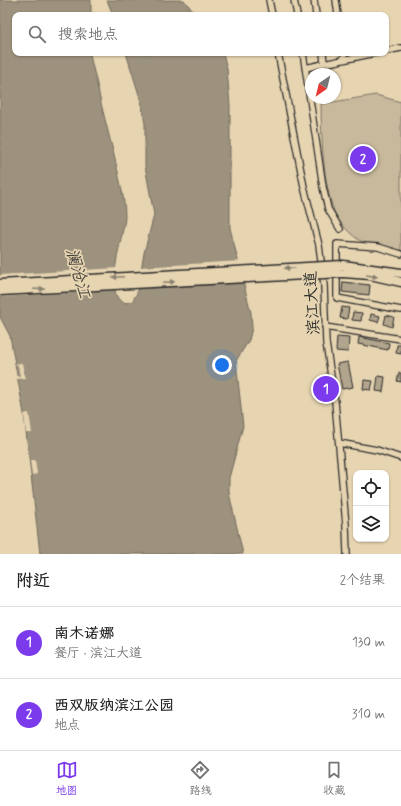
<!DOCTYPE html>
<html lang="zh">
<head>
<meta charset="utf-8">
<style>
  body { margin:0; font-family:Mynerve,"LXGW WenKai TC",sans-serif; background:#f2f2f2; color:#222 }
  .controls { position:absolute; right:12px; bottom:12px; display:grid; overflow:hidden; border-radius:8px; box-shadow:0 1px 3px #0004 }
  .controls button { width:36px; height:36px; display:grid; place-items:center; padding:0; border:0; border-bottom:1px solid #e0e0e0; background:#fff; color:#222; font:20px sans-serif }
  .compass { position:absolute; left:305px; top:68px; width:36px; height:36px; border-radius:50%; background:#fff; box-shadow:0 1px 3px #0004; rotate:215deg }
  .you { position:absolute; left:222px; top:365px; width:14px; height:14px; margin:-10px; border:3px solid #fff; border-radius:50%; background:#1a73e8; box-shadow:0 0 0 6px #1a73e833 }
  .badge { display:grid; place-items:center; width:26px; height:26px; border-radius:50%; background:#7c3aed; color:#fff; font-size:13px; font-weight:700 }
  .pin { position:absolute; translate:-50% -50%; border:2px solid #fff; box-shadow:0 1px 4px #0006 }
  .list { margin:0; padding:0; list-style:none }
  h2 { display:flex; justify-content:space-between; align-items:center; height:52px; margin:0; padding:0 16px; font-size:17px }
  h2 small { font-size:13px; font-weight:400; color:#767676 }
  .list li { display:grid; grid-template-columns:26px 1fr auto; gap:12px; align-items:center; box-sizing:border-box; height:72px; padding:0 16px; border-top:1px solid #e0e0e0 }
  .list b { display:block; font-size:15px; white-space:nowrap }
  .list p { margin:0; font-size:13px; white-space:nowrap; color:#767676 }
  .list em { font-size:13px; font-style:normal; color:#767676 }
  .icon { flex:none; width:22px; height:22px; fill:none; stroke:currentColor; stroke-width:2; stroke-linecap:round; stroke-linejoin:round }
  .map { position:relative; flex:none; width:401px; height:554px; overflow:hidden }
  .search { position:absolute; background:#fff; box-shadow:0 1px 3px #0004; left:12px; right:12px; top:12px; height:44px; display:flex; align-items:center; gap:10px; box-sizing:border-box; padding:0 14px; border-radius:8px; color:#767676; font-size:15px }
  .sheet { height:196px; background:#fff }
  nav { display:flex; justify-content:space-around; align-items:center; box-sizing:border-box; height:56px; border-top:1px solid #e0e0e0; background:#fff; font-size:11px; color:#767676 }
  nav a { display:grid; justify-items:center; gap:2px }
  nav .on { color:#7c3aed }
  .map>svg:first-child { display:block }
</style>
</head>
<body>
<div class="map">
<svg width="401" height="554" viewBox="0 0 401 554">
  <rect width="100%" height="100%" fill="#e7d5b2"/>
  <filter id="ink" filterUnits="userSpaceOnUse"><feTurbulence type="fractalNoise" baseFrequency=".025" numOctaves="2"/><feDisplacementMap in="SourceGraphic" scale="8" xChannelSelector="R" yChannelSelector="G"/><feConvolveMatrix kernelMatrix="1 2 1 2 8 2 1 2 1" color-interpolation-filters="sRGB"/></filter>
  <g filter="url(#ink)">
    <path fill="#c8b99c" stroke="#7a7264" d="M376,95L401,102V251C388,247 371,246 359,240C350,234 339,223 335,213C323,187 321,133 321,104Z"/>
    <path fill="#9d927d" stroke="#6f695c" d="M0,0H91V15H15V53H90C91,62 94,71 96,80C102,111 111,141 118,172C121,187 125,201 125,217C125,232 97,311 132,302L137,293L144,253L154,215L145,166V124L141,101L126,53H223L227,69L230,105V228L251,313L252,328L249,340L236,361L243,426L229,478V493L243,554H40L24,414L10,336L0,317Z
      M107,0H184L196,15H113Z"/>
    <path fill="#e7d5b2" d="M241,261L246,282L136,289L140,267Z
      M118,268L117,290L0,297V275Z
      M22,363L25,378L17,379L16,376H20L18,365L14,364Z
      M29,413L32,433H26L24,414Z
      M30,460H35L37,474L32,475Z"/>
    <path fill="#b2a58d" stroke="#2b2b2b" d="M343,282L370,285L369,295L342,292Z
      M342,307L349,308L347,319L340,318Z
      M353,312L362,313L361,321L352,320Z
      M371,314L380,316L378,322L370,320Z
      M386,315L394,317L392,327L384,324Z
      M337,337L349,338L348,352L336,351Z
      M359,337L389,343L388,350L358,344Z
      M397,345H401V354L396,353Z
      M348,362L353,387L342,389L337,364Z
      M399,373H401V382L397,381Z
      M378,376L385,377L383,392L376,391Z
      M364,380L373,381L371,390L363,389Z"/>
    <g fill="none" stroke-linecap="round" stroke-linejoin="round">
      <defs>
        <path id="minor" d="M269,0L272,15
          M294,0L297,15
          M314,0L316,15
          M336,0L338,15
          M386,51L401,48
          M278,53L304,187L319,245L324,285L326,343L335,402L346,525L347,554
          M303,53L323,187L328,209L340,229
          M323,53L324,63
          M344,53V59
          M305,68L375,53
          M401,254L378,247L337,244V298L401,310
          M325,327L401,339
          M339,443L377,450L401,458"/>
        <path id="highway" d="M343,265L401,273
          M343,273L370,275L401,282"/>
      </defs>
      <use href="#minor" stroke="#2b2b2b" stroke-width="8"/>
      <use href="#highway" stroke="#2b2b2b" stroke-width="11"/>
      <use href="#minor" stroke="#e7d5b2" stroke-width="5.5"/>
      <use href="#highway" stroke="#e7d5b2" stroke-width="8"/>
      <defs>
        <path id="highway-bridge" d="M0,284L343,265
          M0,291L343,273"/>
      </defs>
      <use href="#highway-bridge" stroke="#2b2b2b" stroke-width="11" stroke-linecap="butt"/>
      <use href="#highway-bridge" stroke="#e7d5b2" stroke-width="8"/>
    </g>
    <defs><path id="oneway-solid" d="M-6-.8H1V-3.2L6.5 0L1 3.2V.8H-6Z"/></defs>
    <g fill="#89806e">
      <use href="#oneway-solid" transform="translate(290 268) rotate(177)"/>
      <use href="#oneway-solid" transform="translate(372 276) rotate(9)"/>
      <use href="#oneway-solid" transform="translate(118 277) rotate(177)"/>
      <use href="#oneway-solid" transform="translate(169 282) rotate(-3)"/>
      <use href="#oneway-solid" transform="translate(39 289) rotate(-3)"/>
    </g>
  </g>
  <g text-anchor="middle" stroke-width="3.5" stroke-linejoin="round" paint-order="stroke">
    <g font-size="16" fill="#2b2b2b" stroke="#e7d5b2">
      <text transform="translate(311 303) rotate(-93)" y="6">滨江大道</text>
    </g>
    <g font-size="17" font-style="italic" fill="#484540" stroke="#e7d5b2">
      <text transform="translate(79 273) rotate(74)" y="6">澜沧江</text>
    </g>
  </g>
</svg>
<div class="controls">
<button><svg class="icon" aria-label="locate" viewBox="0 0 24 24"><circle cx="12" cy="12" r="6"/><path d="M12 2v4M12 18v4M2 12h4M18 12h4"/></svg></button>
<button><svg class="icon" aria-label="layers" viewBox="0 0 24 24"><path d="M12 4l9 5-9 5-9-5zM3 14l9 5 9-5"/></svg></button>
</div>
<svg class="compass" viewBox="-18 -18 36 36"><path d="M0-13l5 13h-10z" fill="#e53935"/><path d="M0 13l5-13h-10z" fill="#767676"/></svg>
<div class="you"></div>
<div class="pin badge" style="left:326px;top:389px">1</div>
<div class="pin badge" style="left:363px;top:159px">2</div>
<div class="search"><svg class="icon" aria-label="search" viewBox="0 0 24 24"><circle cx="10" cy="10" r="6"/><path d="M15 15l6 6"/></svg>搜索地点</div>
</div>
<section class="sheet">
<h2>附近<small>2个结果</small></h2>
<ul class="list">
<li><span class="badge">1</span><div><b>南木诺娜</b><p>餐厅 · 滨江大道</p></div><em>130 m</em></li>
<li><span class="badge">2</span><div><b>西双版纳滨江公园</b><p>地点</p></div><em>310 m</em></li>
</ul>
</section>
<nav>
<a class="on"><svg class="icon" aria-label="map" viewBox="0 0 24 24"><path d="M3 6l6-2 6 2 6-2v14l-6 2-6-2-6 2zM9 4v14M15 6v14"/></svg>地图</a>
<a><svg class="icon" aria-label="directions" viewBox="0 0 24 24"><path d="M12 3l9 9-9 9-9-9zM9 14v-3h6M13 9l2 2-2 2"/></svg>路线</a>
<a><svg class="icon" aria-label="saved" viewBox="0 0 24 24"><path d="M7 4h10v16l-5-4-5 4z"/></svg>收藏</a>
</nav>
</body>
</html>
